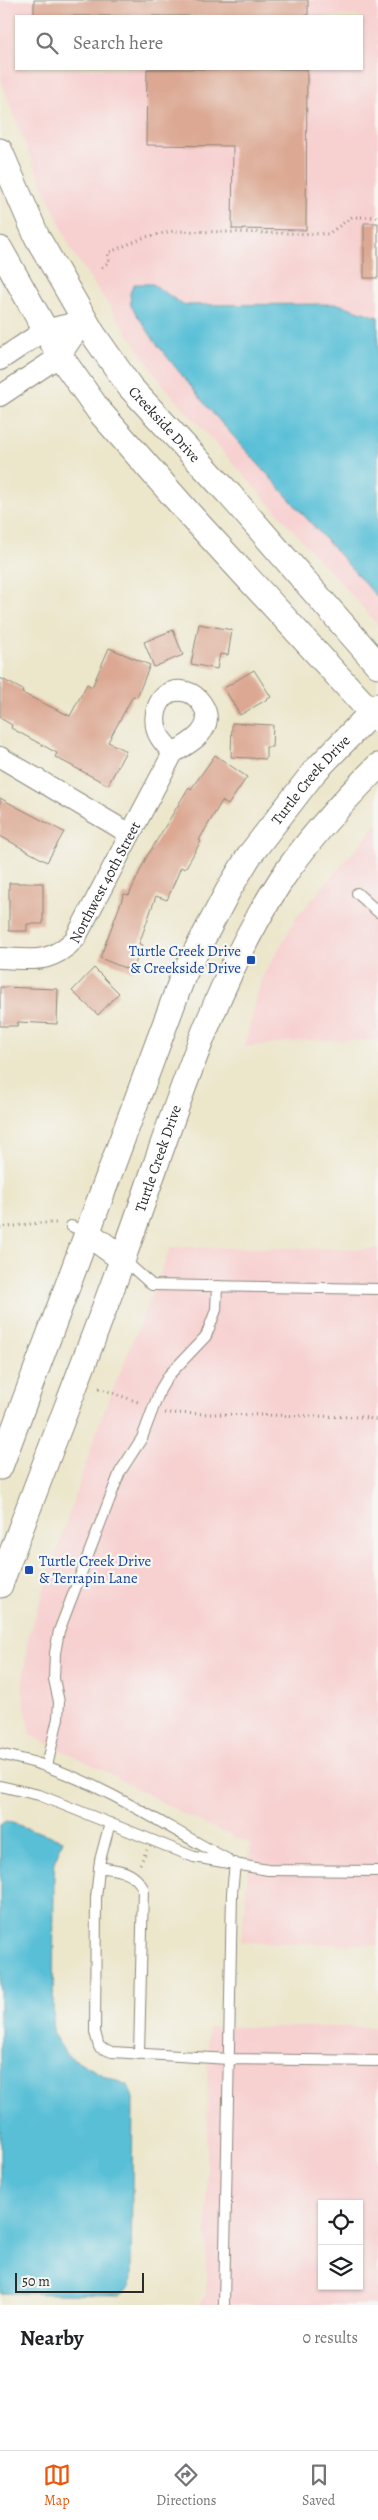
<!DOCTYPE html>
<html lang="en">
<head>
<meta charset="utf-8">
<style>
  body { margin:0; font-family:Alegreya,serif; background:#f2f2f2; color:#202124 }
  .controls { position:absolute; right:15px; bottom:15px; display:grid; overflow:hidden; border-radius:0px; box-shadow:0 1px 4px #0004 }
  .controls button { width:45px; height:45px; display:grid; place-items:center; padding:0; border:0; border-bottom:1px solid #e0e0e0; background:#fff; color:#202124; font:25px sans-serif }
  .scale { position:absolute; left:15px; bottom:12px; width:129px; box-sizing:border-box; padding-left:5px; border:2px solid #2b2b2b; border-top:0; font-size:14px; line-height:18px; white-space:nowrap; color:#2b2b2b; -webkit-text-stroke:4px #f6f6f2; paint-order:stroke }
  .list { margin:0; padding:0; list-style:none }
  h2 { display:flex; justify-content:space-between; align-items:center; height:65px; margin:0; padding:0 20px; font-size:21px }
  h2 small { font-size:16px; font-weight:400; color:#757577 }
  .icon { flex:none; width:28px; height:28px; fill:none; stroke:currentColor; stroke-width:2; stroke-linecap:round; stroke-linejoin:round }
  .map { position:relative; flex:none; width:378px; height:2305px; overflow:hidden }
  .search { position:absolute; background:#fff; box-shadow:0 1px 4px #0004; left:15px; right:15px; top:15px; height:55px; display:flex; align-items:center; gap:12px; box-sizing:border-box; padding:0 18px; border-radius:0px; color:#757577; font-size:19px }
  .sheet { height:145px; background:#fff }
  nav { display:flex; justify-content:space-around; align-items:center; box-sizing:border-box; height:70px; border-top:1px solid #e0e0e0; background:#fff; font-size:14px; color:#757577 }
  nav a { display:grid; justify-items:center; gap:2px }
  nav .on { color:#ea580c }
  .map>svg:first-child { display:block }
</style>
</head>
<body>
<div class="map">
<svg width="378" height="2305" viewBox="0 0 378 2305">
  <rect width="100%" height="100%" fill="#f6f6f2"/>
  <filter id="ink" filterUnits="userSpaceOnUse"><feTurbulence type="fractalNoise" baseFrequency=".02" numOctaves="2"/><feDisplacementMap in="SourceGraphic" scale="10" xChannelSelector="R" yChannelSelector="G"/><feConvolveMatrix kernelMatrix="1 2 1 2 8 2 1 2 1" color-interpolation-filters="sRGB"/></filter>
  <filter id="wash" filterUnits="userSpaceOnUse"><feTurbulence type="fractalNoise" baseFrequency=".0096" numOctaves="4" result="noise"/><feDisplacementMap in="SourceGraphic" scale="20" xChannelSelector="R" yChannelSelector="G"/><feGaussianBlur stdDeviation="1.12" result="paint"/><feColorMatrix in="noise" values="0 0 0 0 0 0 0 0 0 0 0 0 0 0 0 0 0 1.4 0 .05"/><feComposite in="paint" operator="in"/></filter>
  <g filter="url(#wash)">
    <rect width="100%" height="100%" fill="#ece6cb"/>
    <path fill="#f7d0d0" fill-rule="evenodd" d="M0,0H378V625L162,384L72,251L23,140L1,80ZM16,16H362V69H16Z
      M378,823V1041L308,1040L244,1047L262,978L296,918Z
      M171,1247L378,1249V1945L241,1942L251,1844L189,1817L103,1770L30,1735L22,1688L28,1638L99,1424Z
      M208,2027H378V2305H198L206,2295ZM322,2204H359V2286H322Z"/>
    <path fill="#59bfd7" stroke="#427581" d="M134,284H153L183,305L338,304L378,317V598L209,409L156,343L131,306L130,293Z
      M6,1821L63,1840L55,1860L54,1875L53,2034L67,2055L106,2077L128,2085L133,2098L131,2275L130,2287L121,2295L0,2293V1825Z"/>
    <g id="blocks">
      <path fill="#dca893" d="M34,0H308V16H34Z
        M147,69H307L306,230L232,229L233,146L146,145Z
        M364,223H378V278H364Z
        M199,624L232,630L228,655L220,654L217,669L191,664Z
        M173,630L183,655L154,667L144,642Z
        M109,648L150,665L137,697L133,696L108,742L126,751L108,785L55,757L57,753L11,728L12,725L0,718V678L23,690L22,693L70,716L87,684L92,687Z
        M254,670L271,697L240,715L224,688Z
        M232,723L273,725L272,747H266V759L231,757Z
        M215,755L247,777L228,805L222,801L199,840L201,841L185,869L181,867L167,900L156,896L139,944L143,945L132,971L100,958L124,894L129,895L146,858L189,787L191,789Z
        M0,798L64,832L47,862L0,836Z
        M9,883H43V924H27V931H9Z
        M94,968L119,993L98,1015L72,991Z
        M0,987L58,989L57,1024L18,1022L17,1026H0Z"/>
    </g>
  </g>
  <g filter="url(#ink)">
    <use href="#blocks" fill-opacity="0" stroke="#8c887b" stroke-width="1"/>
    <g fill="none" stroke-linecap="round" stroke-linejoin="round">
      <defs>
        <path id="service" d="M357,893L378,912
          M71,1226L86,1233
          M124,1260L152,1285L378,1289
          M0,1754C16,1758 32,1761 48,1767C111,1789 168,1828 227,1859
          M47,1766L58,1718L59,1702L54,1679L55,1653L59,1631L120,1472L142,1438L160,1390L169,1375L206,1336L216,1310L217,1286
          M0,1786L39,1795L194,1857L268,1870L378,1871
          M110,1823L100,1860L96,1898L95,2032L99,2047L112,2052L229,2059L378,2061
          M99,1867C118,1870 133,1870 143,1888L139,2054
          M224,2305L232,1893L235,1863"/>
        <g id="minor">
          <path d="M0,360L45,330L85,320"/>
          <path d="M0,396L60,356L85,320"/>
          <path d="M0,757L130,834"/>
          <path id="s1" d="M0,958C33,959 49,965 75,939L173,753C191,743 218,728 202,704C198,698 194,694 187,692C162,685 151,711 157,731C159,739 168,747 173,753"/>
        </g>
        <g id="tertiary">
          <path id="s2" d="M0,151L37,237L93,334L130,387L230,495L378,665"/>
          <path d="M0,249L60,356L99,411L192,517L378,720"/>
          <path d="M87,1233L123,1259"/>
          <path id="s3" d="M0,1467L183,976L229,889L249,856L314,772L378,706"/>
          <path id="s4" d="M0,1585C40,1474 84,1365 124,1255C169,1132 209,990 281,880C308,839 343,801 378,766"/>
        </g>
      </defs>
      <use href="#service" stroke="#8c887b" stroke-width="12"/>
      <use href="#minor" stroke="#8c887b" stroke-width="22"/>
      <use href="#tertiary" stroke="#8c887b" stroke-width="27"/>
      <path stroke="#8c887b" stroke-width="3" stroke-dasharray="1 4" stroke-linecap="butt" d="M102,267L109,262L108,253L145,237L174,231L328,234L352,217H378
        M0,1228L38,1223H58
        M99,1388L141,1403
        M165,1413L362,1417L378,1420
        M140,1864L147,1850"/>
      <use href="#service" stroke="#fff" stroke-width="10"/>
      <use href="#minor" stroke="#fff" stroke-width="20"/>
      <use href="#tertiary" stroke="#fff" stroke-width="25"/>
    </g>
  </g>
  <g fill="#1a4fb4" stroke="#f6f6f2" stroke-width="2">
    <rect x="246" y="955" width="10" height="10" rx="2.5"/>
    <rect x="24" y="1565" width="10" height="10" rx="2.5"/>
  </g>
  <g text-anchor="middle" stroke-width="4.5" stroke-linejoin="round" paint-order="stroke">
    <g font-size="15" fill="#2b2b2b" stroke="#f6f6f2">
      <text dy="5" stroke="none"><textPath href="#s2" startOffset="321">Creekside Drive</textPath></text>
      <text dy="5" stroke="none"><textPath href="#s3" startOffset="759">Turtle Creek Drive</textPath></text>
      <text dy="5" stroke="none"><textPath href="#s1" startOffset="145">Northwest 40th Street</textPath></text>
      <text dy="5" stroke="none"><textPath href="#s4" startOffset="455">Turtle Creek Drive</textPath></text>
    </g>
    <g font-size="15" fill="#164399" stroke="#f6f6f2" text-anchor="end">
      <text x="241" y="956">Turtle Creek Drive<tspan x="241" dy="17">&amp; Creekside Drive</tspan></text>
      <text x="39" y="1566" text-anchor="start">Turtle Creek Drive<tspan x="39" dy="17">&amp; Terrapin Lane</tspan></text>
    </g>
  </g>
</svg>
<div class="controls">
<button><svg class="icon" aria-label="locate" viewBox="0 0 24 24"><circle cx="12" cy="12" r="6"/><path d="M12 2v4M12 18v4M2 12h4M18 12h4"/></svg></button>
<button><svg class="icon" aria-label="layers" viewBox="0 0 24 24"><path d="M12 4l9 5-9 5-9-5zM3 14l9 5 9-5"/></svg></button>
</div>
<div class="scale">50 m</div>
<div class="search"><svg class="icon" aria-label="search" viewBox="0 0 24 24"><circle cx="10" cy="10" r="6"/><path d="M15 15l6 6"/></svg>Search here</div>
</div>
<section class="sheet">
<h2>Nearby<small>0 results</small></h2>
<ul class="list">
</ul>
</section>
<nav>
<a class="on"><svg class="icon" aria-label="map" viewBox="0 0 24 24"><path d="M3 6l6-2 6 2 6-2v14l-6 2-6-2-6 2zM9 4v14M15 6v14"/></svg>Map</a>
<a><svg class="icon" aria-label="directions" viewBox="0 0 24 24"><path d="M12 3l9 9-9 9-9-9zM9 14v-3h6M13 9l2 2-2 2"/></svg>Directions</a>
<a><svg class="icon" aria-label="saved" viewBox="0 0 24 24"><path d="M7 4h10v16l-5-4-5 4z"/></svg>Saved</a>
</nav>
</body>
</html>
